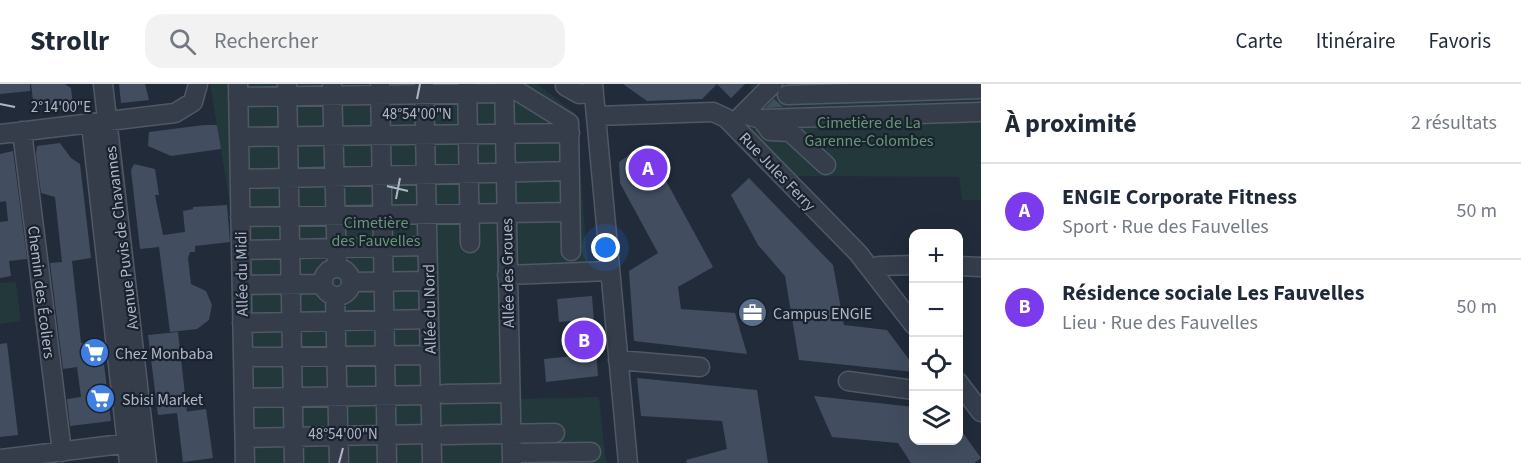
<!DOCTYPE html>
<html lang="fr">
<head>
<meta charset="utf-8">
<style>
  body { margin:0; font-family:"Source Sans 3",sans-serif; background:#f2f2f3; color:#1f2937 }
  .controls { position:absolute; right:18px; bottom:18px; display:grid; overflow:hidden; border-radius:12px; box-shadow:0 6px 24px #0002 }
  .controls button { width:54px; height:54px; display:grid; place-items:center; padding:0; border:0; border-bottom:2px solid #e0e1e3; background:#fff; color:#1f2937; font:30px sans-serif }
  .you { position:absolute; left:606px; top:164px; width:21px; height:21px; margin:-15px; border:4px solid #fff; border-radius:50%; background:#1a73e8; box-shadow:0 0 0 9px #1a73e833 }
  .badge { display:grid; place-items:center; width:39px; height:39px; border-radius:50%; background:#7c3aed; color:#fff; font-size:20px; font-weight:700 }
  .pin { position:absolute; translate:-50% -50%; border:3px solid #fff; box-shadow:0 2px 6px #0006 }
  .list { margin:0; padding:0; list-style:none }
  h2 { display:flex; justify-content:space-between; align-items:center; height:78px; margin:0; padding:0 24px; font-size:26px }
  h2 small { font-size:20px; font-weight:400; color:#747a83 }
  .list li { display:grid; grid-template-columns:39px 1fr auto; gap:18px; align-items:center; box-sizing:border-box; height:96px; padding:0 24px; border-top:2px solid #e0e1e3 }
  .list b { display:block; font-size:22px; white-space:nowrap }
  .list p { margin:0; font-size:20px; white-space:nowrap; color:#747a83 }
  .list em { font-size:20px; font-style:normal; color:#747a83 }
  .icon { flex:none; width:33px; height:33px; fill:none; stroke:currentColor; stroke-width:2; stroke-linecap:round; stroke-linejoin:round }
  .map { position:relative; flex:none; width:981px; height:379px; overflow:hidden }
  header { display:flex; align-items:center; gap:36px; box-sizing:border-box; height:84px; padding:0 30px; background:#fff; border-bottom:2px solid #e0e1e3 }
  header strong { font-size:28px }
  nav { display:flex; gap:33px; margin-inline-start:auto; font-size:21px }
  .search { width:420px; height:54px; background:#f2f2f3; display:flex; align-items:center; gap:15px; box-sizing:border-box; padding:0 21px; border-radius:18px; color:#747a83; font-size:22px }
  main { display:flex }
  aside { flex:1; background:#fff }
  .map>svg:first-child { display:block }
</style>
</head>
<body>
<header>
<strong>Strollr</strong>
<div class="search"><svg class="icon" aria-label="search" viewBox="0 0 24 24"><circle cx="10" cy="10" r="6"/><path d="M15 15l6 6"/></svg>Rechercher</div>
<nav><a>Carte</a><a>Itinéraire</a><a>Favoris</a></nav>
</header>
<main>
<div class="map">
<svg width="981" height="379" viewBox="0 0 981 379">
  <rect width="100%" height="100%" fill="#212b3a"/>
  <path fill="#23383b" d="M210,0H537L576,30L589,199L513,200L516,315L599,313L606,379H234L230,120Z
    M750,0H981V116H962L959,93L795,92L732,28L752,11Z
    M16,198L21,237L0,240V199Z"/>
  <path fill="#424e60" d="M0,0H30V7L0,10Z
    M31,0H65L71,4L73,21L70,25L53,27L39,16L33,17Z
    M119,0H145L149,16L121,19Z
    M623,0H717L702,15L647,17Z
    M717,0H745L731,14Z
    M774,15L783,23L765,24Z
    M204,41H217L221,65L171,72L148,62L149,48Z
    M60,59L71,74L80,80L91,174L72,177L81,259L101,256L111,337L70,342L67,315L81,313L77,283L63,285L50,179L62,178L55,113L41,109L36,70L37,62Z
    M646,60L713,183L678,203L681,225L735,229L747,270L634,257L629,187L658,169L620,99L619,78Z
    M13,67L27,175L9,177L11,192L0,194V138L8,137L6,117L0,118V70Z
    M134,80L155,85L159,111H155L163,151L185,148L183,127L193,125V123L227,121L230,158L195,162V168H190L188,174L191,200L206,207L212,221L209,236L197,245L170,248L159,163L140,165L131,86Z
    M749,94L833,181L844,241L887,246L914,282V288L799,276L785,192L758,161L731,111Z
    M592,212L598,292L546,298L544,275L574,272L570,237L559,238L557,215Z
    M178,248L187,328L158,331L148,251Z
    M7,259L18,351L0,353V260Z
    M637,294L757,306L768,379H687L686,376L727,365L722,337L641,332Z
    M814,312L914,323V357H958V342L981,374L974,379H911L898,359L832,353Z
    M206,325L213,374L183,378L177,329Z"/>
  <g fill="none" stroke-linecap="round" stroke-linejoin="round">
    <defs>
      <path id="minor" d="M103,0L147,379
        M238,0L245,379
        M287,0L294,379
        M332,0L337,184
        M380,0L387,379
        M424,0L432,379
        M467,0L470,159
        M504,0L512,379
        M506,0L569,39L571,167
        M593,0L628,379
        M565,2L579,10L594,8
        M787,11L981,5
        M238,13L504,9
        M743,30L761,35L981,28
        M596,32L713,28L726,34L858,169L914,241
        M761,35L770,47L790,48L826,81
        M736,37L773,0
        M91,40L129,379
        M22,47L62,368
        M0,50L175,29L193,18L198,0
        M239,53L570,49
        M240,95L570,87
        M240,133L570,128
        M241,166L427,162
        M958,182L981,183
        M323 198a14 14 0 1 1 28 0a14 14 0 1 1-28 0Z
        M871,185L879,182L914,181
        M507,191L610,187
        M352,198L428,197
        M242,201L323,200
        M335,213L339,379
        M242,239L429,235
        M243,273L430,271
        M618,276L700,283
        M848,297L914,306
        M958,298L981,328
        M444,310L510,309
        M244,314L431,311
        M445,351L555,349
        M245,354L431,350
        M512,369L591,368
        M0,375L138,358"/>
    </defs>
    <use href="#minor" stroke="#505865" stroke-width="21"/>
    <use href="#minor" stroke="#353d4b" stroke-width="18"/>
  </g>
  <path fill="none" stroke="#b0b8c7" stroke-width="2" d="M417,15L420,0M0,20L15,23M387,102L408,107M396,115L400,94M339,379L343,364"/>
  <defs>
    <symbol id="office-disc" viewBox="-11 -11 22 22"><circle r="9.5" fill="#5c6f8a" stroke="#1a222f"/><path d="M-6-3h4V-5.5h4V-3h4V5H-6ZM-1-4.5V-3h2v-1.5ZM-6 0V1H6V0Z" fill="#fff"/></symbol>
    <symbol id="supermarket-disc" viewBox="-11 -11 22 22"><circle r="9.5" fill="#3f7fe0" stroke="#1a222f"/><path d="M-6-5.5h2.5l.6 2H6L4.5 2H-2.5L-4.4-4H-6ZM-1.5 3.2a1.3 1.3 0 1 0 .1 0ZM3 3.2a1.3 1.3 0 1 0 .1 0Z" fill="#fff"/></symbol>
  </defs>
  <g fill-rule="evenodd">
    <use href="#office-disc" x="736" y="212" width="33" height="33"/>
    <use href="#supermarket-disc" x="78" y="252" width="33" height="33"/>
    <use href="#supermarket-disc" x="84" y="298" width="33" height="33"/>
  </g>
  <g text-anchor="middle" stroke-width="4.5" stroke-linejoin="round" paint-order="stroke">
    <g font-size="16" fill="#669874" stroke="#1a222f">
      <text x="869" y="44">Cimetière de La<tspan x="869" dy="18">Garenne-Colombes</tspan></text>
      <text x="376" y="144">Cimetière<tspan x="376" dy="18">des Fauvelles</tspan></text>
    </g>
    <g font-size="16" fill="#b0b8c7" stroke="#1a222f">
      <text transform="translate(778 87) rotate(46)" y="6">Rue Jules Ferry</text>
      <text transform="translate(121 154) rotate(-97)" y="6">Avenue Puvis de Chavannes</text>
      <text transform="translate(507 189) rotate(-91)" y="6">Allée des Groues</text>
      <text transform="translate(241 190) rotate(-91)" y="6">Allée du Midi</text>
      <text transform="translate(42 208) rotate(83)" y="6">Chemin des Écoliers</text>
      <text transform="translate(429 225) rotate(-91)" y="6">Allée du Nord</text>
    </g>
    <g font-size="16" fill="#b0b8c7" stroke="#1a222f" text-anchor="start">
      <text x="773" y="235">Campus ENGIE</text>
      <text x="115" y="275">Chez Monbaba</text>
      <text x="122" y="321">Sbisi Market</text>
    </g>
  </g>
  <g font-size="15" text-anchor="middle" fill="#b0b8c7" stroke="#1a222f" stroke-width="4.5" stroke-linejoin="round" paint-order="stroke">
    <text x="61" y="28">2°14'00"E</text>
    <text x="417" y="35">48°54'00"N</text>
    <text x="343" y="355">48°54'00"N</text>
  </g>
</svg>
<div class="controls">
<button>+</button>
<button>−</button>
<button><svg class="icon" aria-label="locate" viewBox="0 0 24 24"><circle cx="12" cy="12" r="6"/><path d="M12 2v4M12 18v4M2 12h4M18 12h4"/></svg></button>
<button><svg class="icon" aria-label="layers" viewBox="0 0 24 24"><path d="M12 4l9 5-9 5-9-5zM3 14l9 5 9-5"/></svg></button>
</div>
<div class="you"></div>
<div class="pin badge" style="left:648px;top:84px">A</div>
<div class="pin badge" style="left:584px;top:256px">B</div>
</div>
<aside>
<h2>À proximité<small>2 résultats</small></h2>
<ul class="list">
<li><span class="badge">A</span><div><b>ENGIE Corporate Fitness</b><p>Sport · Rue des Fauvelles</p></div><em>50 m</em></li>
<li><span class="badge">B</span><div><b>Résidence sociale Les Fauvelles</b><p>Lieu · Rue des Fauvelles</p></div><em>50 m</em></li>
</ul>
</aside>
</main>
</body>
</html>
